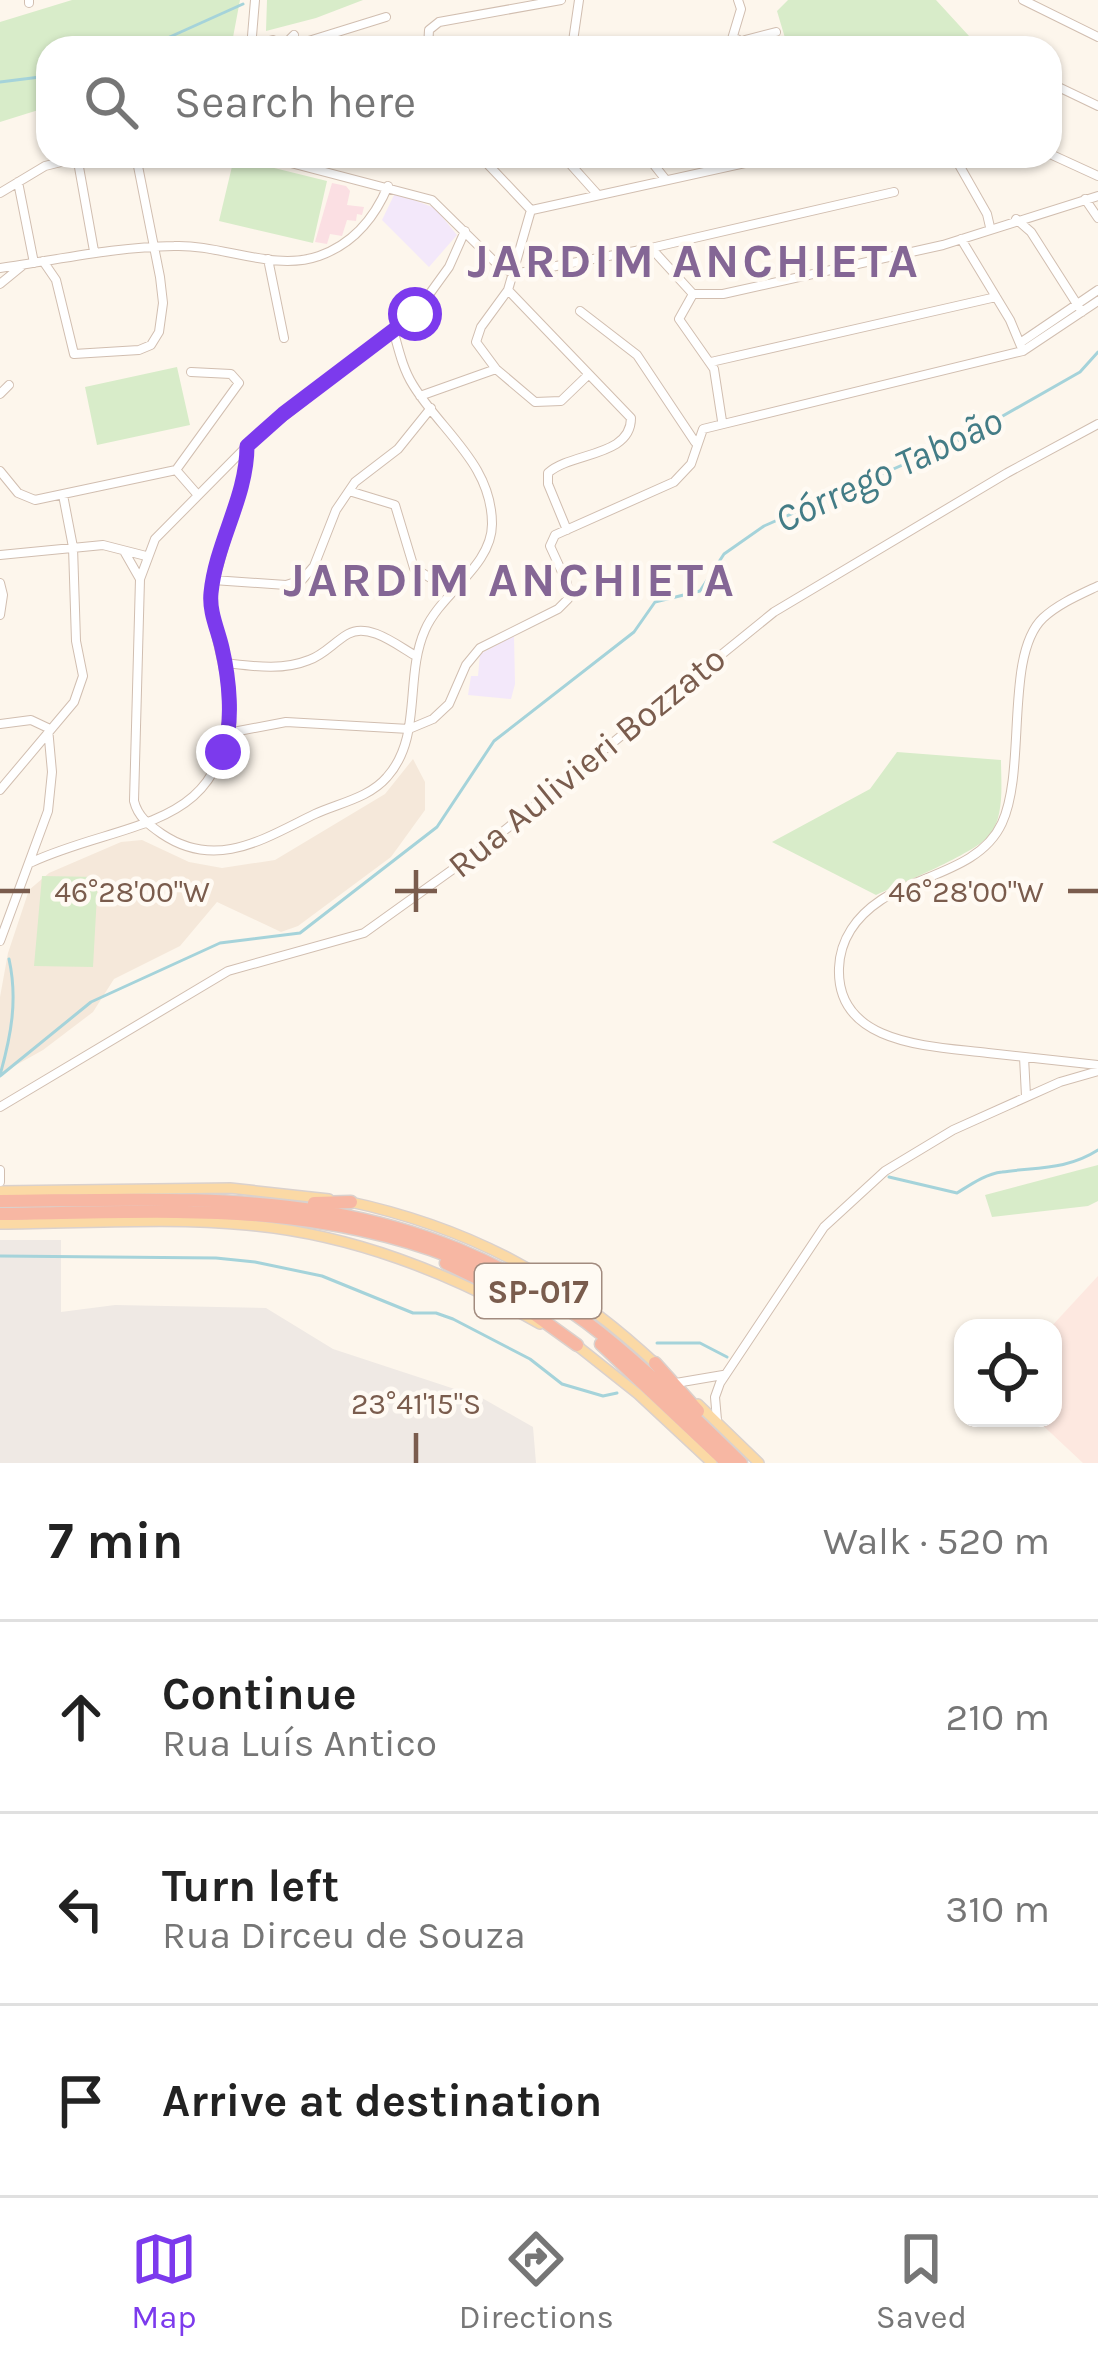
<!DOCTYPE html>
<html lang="en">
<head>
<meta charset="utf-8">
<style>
  body { margin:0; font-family:Karla,sans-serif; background:#f6f6f6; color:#222 }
  .controls { position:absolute; right:36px; bottom:36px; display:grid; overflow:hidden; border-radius:24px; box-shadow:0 3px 9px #0004 }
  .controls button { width:108px; height:108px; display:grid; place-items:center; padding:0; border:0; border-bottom:3px solid #e0e0e0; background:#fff; color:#222; font:60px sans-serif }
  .stop { position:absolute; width:36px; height:36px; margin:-27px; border:9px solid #7c3aed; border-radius:50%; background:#fff }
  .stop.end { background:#7c3aed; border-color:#fff; box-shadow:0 3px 12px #0008 }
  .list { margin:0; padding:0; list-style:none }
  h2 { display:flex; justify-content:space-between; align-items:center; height:156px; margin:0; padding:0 48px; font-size:51px }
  h2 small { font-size:39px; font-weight:400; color:#767676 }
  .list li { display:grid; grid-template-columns:78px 1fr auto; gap:36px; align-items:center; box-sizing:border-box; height:192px; padding:0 48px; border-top:3px solid #e0e0e0 }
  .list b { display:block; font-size:45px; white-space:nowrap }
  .list p { margin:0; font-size:39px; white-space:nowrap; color:#767676 }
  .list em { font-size:39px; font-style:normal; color:#767676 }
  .icon { flex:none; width:66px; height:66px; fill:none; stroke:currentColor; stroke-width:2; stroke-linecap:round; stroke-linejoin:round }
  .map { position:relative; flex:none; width:1098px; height:1463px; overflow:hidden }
  .search { position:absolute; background:#fff; box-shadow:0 3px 9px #0004; left:36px; right:36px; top:36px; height:132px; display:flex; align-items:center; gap:30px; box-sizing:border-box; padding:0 42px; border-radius:36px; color:#767676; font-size:45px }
  .sheet { height:732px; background:#fff }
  nav { display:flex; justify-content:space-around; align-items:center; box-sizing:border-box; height:168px; border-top:3px solid #e0e0e0; background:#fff; font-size:33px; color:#767676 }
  nav a { display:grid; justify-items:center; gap:6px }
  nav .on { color:#7c3aed }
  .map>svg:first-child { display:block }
</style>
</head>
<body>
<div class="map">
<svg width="1098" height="1463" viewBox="0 0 1098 1463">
  <rect width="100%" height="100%" fill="#fdf6ec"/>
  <path fill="#f5e8da" d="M413,759L425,782V810L391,857L298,926L281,932L217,902L180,946L114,979L93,1012L43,1050L0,1074V997L8,953L29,890L49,873L121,842L142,840L189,862L222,868L275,860L385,794Z"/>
  <path fill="#fde8e0" d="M1098,1276V1463H1083L1035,1418H1053L1050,1328Z"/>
  <path fill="#efe9e4" d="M0,1240H61V1312L115,1305L266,1308L333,1349L482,1398L533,1427L536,1463H0Z"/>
  <path fill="#f3e8fa" d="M395,193L435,208L457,235L429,267L382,220Z
    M514,636L515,684L511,699L468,695L471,676H478L480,654Z"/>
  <path fill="#fbdfe3" d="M332,183L346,186L350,191L347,205L364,207L362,215L357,214L356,221L347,220L342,236L330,234L327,244L315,242Z"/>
  <path fill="#d8ecc9" d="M72,0H240L231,48H48V107L0,122V22Z
    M267,0H363L316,18L266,31Z
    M788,0H936L969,36L911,46L844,38L848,48H788L777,11Z
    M234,158L327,181L313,243L219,221Z
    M177,367L190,425L97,445L85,387Z
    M897,752L1001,760C1001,783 1005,817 989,836C973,854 900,884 876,895L772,842L870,789Z
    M42,876L98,877L93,967L34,966Z
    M1098,1165V1201L1088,1206L992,1217L985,1195Z"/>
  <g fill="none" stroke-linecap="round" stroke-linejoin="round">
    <path stroke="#a5d3da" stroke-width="3" d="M130,48L163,40L243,4
      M0,82L48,76
      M0,1075C11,1036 18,1000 9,959
      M0,1076L91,1002L220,943L300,933L437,827L494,741L634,632L655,602L700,591L724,554L764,526L966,437L1080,372L1098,352
      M889,1177L957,1193C970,1185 985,1174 1002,1172C1037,1167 1067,1170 1098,1150
      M0,1256L216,1258L255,1262L322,1276L413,1313H436L453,1319L530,1359L562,1384L603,1396L617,1393
      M657,1343H700L727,1357"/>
    <defs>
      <path id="minor" d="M1023,0L1098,37
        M29,3V0
        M732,39L741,9L738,0
        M745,40L776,32
        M251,46L273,40
        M251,48L255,0
        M281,48L294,35
        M286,48L386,17
        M428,48L429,30L439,22L561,0
        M572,48L579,0
        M696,48L737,39L753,48
        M1050,83L1098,106
        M1050,154L1098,176
        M77,156L94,251
        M264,156L432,200L497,264L514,274
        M480,156L531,210
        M563,156L598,195
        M647,156L666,180
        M954,156L987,214L990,227
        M18,182L34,263
        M0,193L45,166L85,156
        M1085,199L1098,218
        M531,210L508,290L481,327L476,342L496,369L535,402L561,401L588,375
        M532,210L777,156
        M1016,219L1031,232L1082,312
        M961,239L1010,320L1023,351
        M651,248L693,294
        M268,259L284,338
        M43,261L56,280L74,354L139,350L151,345L159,332L163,303L160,277L136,156
        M0,268C58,260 114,247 174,246C221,244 274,272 319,256C353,244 375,217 388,186
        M514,274L651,248L894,192
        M0,284L22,266
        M508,290L631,418C631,457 571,452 548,473V484L567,530
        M693,294H723L943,245L1098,196
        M693,294L679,319L714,369L722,421
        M580,311L637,355L695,442
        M394,333C399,351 403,369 413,385C441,431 492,464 492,524C492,566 441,593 425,630C404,677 423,737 387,777C369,798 339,803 315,814C265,838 217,871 162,834C149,825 138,817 134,801L140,579L155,539L251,442L415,314L449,267L465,231
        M1020,343L1098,290
        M711,362L996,297
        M0,394L9,385
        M420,396L496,369
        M176,470L197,494
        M0,471L18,493L35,500L176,470L239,383L231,374L191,372
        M349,491L395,505L414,568L452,591
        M124,551L140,579
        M0,555L103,545L146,556
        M213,580L286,585L302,580L314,566L336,510L355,482L398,449L431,408
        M0,583L3,595L0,615
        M1098,586C1079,595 1058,604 1043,618C1004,655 1027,769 1002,823C981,869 919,875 881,900C857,916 840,939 839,968C836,1046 933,1046 988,1053C1025,1057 1061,1061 1098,1065
        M225,663C252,666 282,671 309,660C324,655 334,642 348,634C369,622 398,646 416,656
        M0,724L31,720L48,728L52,772L48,811L0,941
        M228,733L286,722L409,729L433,719L449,704L466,665L480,648L558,609L568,599L567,583L550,546L555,535L674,482L691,464L703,429L1023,351L1098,301
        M0,790L74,702L83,676L76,641L73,547L63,495
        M32,862C128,818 234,832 227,693C225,659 210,626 211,592L247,466V446
        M1024,1057L1026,1096
        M0,1107L228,971L364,933L484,847L774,612L1007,473L1098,424
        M0,1170V1182
        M676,1383L723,1375
        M717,1420L715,1397L720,1383L824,1227L885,1171L953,1130L1060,1082L1098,1071"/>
      <path id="major" d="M0,1191L230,1188L329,1199
        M346,1201C469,1227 564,1278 656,1364
        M0,1224C82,1224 165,1217 247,1225C352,1234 449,1273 540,1324
        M575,1344L638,1394L712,1463
        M698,1404L759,1463"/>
      <path id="highway" d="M0,1201C218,1199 399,1184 586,1322C642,1364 691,1415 741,1463
        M314,1203L351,1202
        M0,1214C177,1212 347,1197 509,1283
        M446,1263L498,1288L577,1345
        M601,1344L727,1463
        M655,1363L698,1411"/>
    </defs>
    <use href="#minor" stroke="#d1beb0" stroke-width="10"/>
    <use href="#major" stroke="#dad1cd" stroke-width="12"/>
    <use href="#highway" stroke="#dad1cd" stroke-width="15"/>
    <use href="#minor" stroke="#fff" stroke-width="8"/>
    <use href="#major" stroke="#fbd9a5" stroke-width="9"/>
    <use href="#highway" stroke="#f7b7a3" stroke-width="12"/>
  </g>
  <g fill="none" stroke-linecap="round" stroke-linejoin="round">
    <path stroke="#7c3aed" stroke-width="15" d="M223,752C234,723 229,678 222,648C218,630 209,612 211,593C216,542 247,497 247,446L283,414L415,314"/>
  </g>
  <path fill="none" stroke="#7a5c4d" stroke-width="4.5" d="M416,870V912M0,891H30M395,891H437M1068,891H1098M416,1433V1463"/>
  <g text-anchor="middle" stroke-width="9" stroke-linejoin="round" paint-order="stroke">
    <rect fill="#fffaf3" stroke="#a28b7f" stroke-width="3" x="475" y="1264" width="126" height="54" rx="9"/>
    <g font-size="33" font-weight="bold" fill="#7a5c4d">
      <text x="538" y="1303">SP-017</text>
    </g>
    <g font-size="36" fill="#7a5c4d" stroke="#fffaf3">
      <text transform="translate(586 761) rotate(-39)" y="13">Rua Aulivieri Bozzato</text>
    </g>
    <g font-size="39" font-style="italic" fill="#437c86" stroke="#fffaf3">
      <text transform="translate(888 469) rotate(-25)" y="14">Córrego Taboão</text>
    </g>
    <g font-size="48" font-weight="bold" letter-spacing="3" fill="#846695" stroke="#fffaf3">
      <text x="694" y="277">JARDIM ANCHIETA</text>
      <text x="510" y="596">JARDIM ANCHIETA</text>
    </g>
  </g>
  <g font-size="30" text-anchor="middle" fill="#7a5c4d" stroke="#fffaf3" stroke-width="9" stroke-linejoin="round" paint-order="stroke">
    <text x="966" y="902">46°28'00"W</text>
    <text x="132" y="902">46°28'00"W</text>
    <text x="416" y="1414">23°41'15"S</text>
  </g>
</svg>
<div class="controls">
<button><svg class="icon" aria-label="locate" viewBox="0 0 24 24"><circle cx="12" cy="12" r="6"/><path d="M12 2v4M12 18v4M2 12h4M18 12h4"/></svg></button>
</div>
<div class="stop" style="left:415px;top:314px"></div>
<div class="stop end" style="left:223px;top:752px"></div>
<div class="search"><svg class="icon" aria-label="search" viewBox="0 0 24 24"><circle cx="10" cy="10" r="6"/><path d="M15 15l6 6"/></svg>Search here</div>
</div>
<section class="sheet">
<h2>7 min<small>Walk · 520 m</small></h2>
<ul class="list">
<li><svg class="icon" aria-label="ahead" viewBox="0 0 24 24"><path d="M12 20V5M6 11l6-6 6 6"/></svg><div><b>Continue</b><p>Rua Luís Antico</p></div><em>210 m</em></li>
<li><svg class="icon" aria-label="left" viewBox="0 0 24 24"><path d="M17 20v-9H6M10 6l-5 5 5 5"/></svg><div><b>Turn left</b><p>Rua Dirceu de Souza</p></div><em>310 m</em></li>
<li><svg class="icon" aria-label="arrive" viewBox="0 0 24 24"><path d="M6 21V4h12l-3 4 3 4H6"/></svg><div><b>Arrive at destination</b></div></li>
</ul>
</section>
<nav>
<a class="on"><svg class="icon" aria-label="map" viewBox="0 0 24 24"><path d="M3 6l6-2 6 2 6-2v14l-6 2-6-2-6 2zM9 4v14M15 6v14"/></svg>Map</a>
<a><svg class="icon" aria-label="directions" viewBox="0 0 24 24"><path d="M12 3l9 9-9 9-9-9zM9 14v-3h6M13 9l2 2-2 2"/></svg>Directions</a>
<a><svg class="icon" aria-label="saved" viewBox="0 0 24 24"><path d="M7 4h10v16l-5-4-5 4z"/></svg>Saved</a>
</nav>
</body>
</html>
